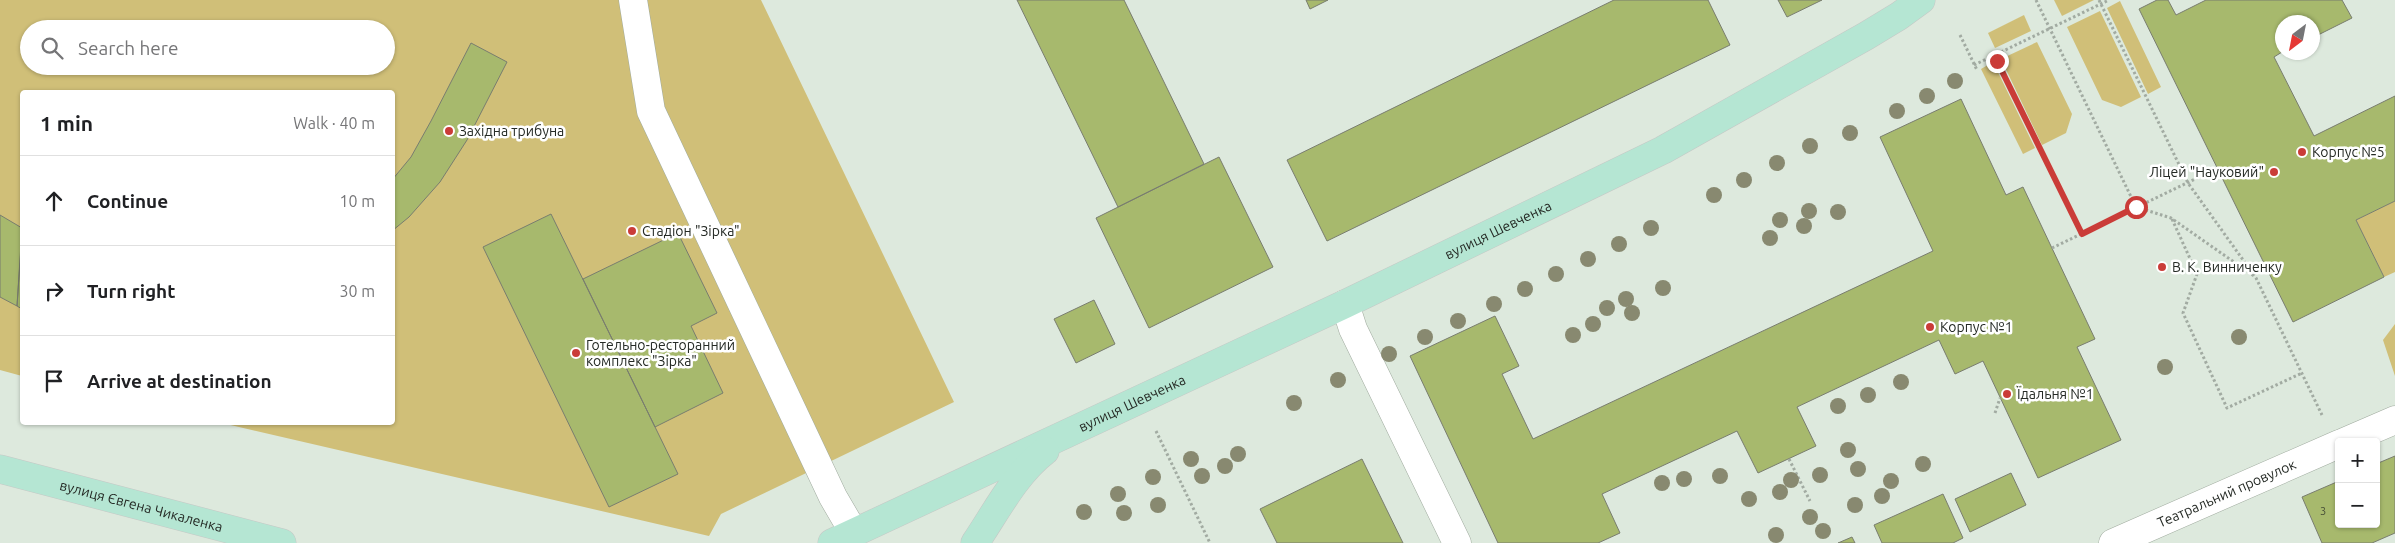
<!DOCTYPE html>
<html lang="en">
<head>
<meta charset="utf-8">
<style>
  body { margin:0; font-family:Ubuntu,sans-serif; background:#f6f6f6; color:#202124 }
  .controls { position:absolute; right:15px; bottom:15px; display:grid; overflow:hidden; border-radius:5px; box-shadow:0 1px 4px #0004 }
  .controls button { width:45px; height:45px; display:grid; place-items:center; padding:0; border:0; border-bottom:1px solid #e0e0e0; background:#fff; color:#202124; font:25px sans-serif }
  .compass { position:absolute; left:2275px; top:15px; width:45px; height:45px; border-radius:50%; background:#fff; box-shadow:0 1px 4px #0004; rotate:212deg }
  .stop { position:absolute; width:15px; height:15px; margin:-11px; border:4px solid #ca3c38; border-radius:50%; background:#fff }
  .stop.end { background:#ca3c38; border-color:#fff; box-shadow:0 1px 5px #0008 }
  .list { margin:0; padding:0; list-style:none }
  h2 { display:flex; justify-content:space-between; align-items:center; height:65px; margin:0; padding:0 20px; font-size:21px }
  h2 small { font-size:16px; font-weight:400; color:#757577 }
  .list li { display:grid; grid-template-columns:32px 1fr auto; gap:15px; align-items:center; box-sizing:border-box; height:90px; padding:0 20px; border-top:1px solid #e0e0e0 }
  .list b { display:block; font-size:19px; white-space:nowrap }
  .list em { font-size:16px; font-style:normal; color:#757577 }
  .icon { flex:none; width:28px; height:28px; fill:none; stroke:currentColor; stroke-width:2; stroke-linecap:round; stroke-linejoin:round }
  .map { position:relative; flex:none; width:2395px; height:543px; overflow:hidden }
  .search { position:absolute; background:#fff; box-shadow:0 1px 4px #0004; left:20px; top:20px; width:375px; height:55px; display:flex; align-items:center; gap:12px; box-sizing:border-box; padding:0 18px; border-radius:28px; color:#757577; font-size:19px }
  .panel { position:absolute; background:#fff; box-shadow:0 1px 4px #0004; left:20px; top:90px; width:375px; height:335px; border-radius:5px }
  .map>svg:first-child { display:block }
</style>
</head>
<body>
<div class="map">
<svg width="2395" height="543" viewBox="0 0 2395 543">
  <rect width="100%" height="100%" fill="#dde9dd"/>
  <path fill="#d0bf78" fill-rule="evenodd" d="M0,0H761L954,402L721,514L709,536L222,423L392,422V92H22V376L0,370ZM29,29H386V66H29Z
    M2054,0H2094L2062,16Z
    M2120,1L2161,87L2148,94L2107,8Z
    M2100,11L2141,97L2121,107L2102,100L2067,27Z
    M2024,15L2031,31L1995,48L1988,33Z
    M2037,42L2072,114L2066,133L2042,145L2001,59Z
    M1993,62L2035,148L2023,154L1981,69Z
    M2395,201V272L2384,277L2356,220Z
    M2395,324V376L2383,340Z"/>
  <path fill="#a7b96d" stroke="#797d6f" d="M1017,0H1124L1204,164L1118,207Z
    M1306,0H1328L1310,9Z
    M1614,0H1708L1730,45L1327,241L1287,160Z
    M1778,0H1822L1787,17Z
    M2157,0H2168L2176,15L2206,0H2342L2352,18L2312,38V22H2282V52L2274,57L2314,136L2395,96V201L2356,220L2384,277L2293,322L2139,9Z
    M471,43L507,62L467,140L440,182L409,217L392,231V180L411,157L431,121Z
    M1961,99L2006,195L2023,187L2095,339L2077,347L2121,440L2038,478L1983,361L1955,374L1939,340L1797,407L1816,446L1758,473L1737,431L1602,494L1620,533L1598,543H1498L1410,356L1495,316L1519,366L1502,374L1533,439L1933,251L1880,137Z
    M1219,157L1273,267L1149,328L1096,218Z
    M551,214L678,474L609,507L483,247Z
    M0,215L22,228L17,306L0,297Z
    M678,233L717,313L691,326L723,393L655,427L583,279Z
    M22,234V309L17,306Z
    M1094,300L1115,344L1076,363L1054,319Z
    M2395,456V533L2372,543H2322L2302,497L2339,481V524H2376V464Z
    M1362,459L1403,543H1277L1260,509Z
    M2011,473L2026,505L1970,532L1955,499Z
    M1943,494L1963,538L1953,543H1882L1874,525Z
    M1852,537L1855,543H1838Z"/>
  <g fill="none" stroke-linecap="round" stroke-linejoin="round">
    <defs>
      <g id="minor">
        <path d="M633,0L651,111L833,497L854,533"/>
        <path d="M1345,304L1353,329L1457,543"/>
        <path d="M2344,442L2395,420"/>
        <path id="s1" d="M2113,543L2339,444"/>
      </g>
      <g id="major">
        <path id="s2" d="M0,469L282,543"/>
        <path id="s3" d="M832,543L1345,304L1663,150L1866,36L1899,16L1921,0"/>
        <path d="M975,543C996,512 1015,474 1045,451"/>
      </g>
    </defs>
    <use href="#minor" stroke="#a0ab9f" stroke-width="29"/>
    <use href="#major" stroke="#c6c8c6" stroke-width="29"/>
    <path stroke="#a2aba2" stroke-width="3" stroke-dasharray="2.5 2.5" stroke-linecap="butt" d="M2036,0L2136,207L2171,218L2254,276
      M2099,0L2188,183L2256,278L2322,415
      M1960,35L1977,70
      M1994,55L2082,234
      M1974,65L2109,0
      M2172,219L2197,274L2183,313L2227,408L2302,373
      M2052,248L2218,168
      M1995,413L2000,398
      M1156,431L1210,543
      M1789,459L1810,501"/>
    <use href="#minor" stroke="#fff" stroke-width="28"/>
    <use href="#major" stroke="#b5e6d3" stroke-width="28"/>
  </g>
  <g fill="#888970">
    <circle cx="1955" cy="81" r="8"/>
    <circle cx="1927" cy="96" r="8"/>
    <circle cx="1897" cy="111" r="8"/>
    <circle cx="1850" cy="133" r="8"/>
    <circle cx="1810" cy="146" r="8"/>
    <circle cx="1777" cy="163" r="8"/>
    <circle cx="1744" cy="180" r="8"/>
    <circle cx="1714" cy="195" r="8"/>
    <circle cx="1809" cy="211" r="8"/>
    <circle cx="1838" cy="212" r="8"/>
    <circle cx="1780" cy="220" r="8"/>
    <circle cx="1804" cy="226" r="8"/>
    <circle cx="1651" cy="228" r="8"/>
    <circle cx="1770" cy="238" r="8"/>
    <circle cx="1619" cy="244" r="8"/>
    <circle cx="1588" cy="259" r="8"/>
    <circle cx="1556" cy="274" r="8"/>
    <circle cx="1663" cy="288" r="8"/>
    <circle cx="1525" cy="289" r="8"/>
    <circle cx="1626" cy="299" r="8"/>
    <circle cx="1494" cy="304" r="8"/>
    <circle cx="1607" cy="308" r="8"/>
    <circle cx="1632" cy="313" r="8"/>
    <circle cx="1458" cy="321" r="8"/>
    <circle cx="1593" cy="324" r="8"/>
    <circle cx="1573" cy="335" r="8"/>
    <circle cx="1425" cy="337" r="8"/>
    <circle cx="2239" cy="337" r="8"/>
    <circle cx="1389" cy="354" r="8"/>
    <circle cx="2165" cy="367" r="8"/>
    <circle cx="1338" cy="380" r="8"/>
    <circle cx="1901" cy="382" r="8"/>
    <circle cx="1868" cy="395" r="8"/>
    <circle cx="1294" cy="403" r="8"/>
    <circle cx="1838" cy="406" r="8"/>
    <circle cx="1848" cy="450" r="8"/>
    <circle cx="1238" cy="454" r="8"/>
    <circle cx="1191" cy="459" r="8"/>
    <circle cx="1923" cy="464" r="8"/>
    <circle cx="1225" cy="466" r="8"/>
    <circle cx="1858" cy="469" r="8"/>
    <circle cx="1820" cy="475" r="8"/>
    <circle cx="1202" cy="476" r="8"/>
    <circle cx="1720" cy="476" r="8"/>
    <circle cx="1153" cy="477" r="8"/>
    <circle cx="1684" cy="479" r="8"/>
    <circle cx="1791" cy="480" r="8"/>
    <circle cx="1891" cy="481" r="8"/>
    <circle cx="1662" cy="483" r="8"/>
    <circle cx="1780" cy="492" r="8"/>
    <circle cx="1118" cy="494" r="8"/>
    <circle cx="1882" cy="496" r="8"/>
    <circle cx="1749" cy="499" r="8"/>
    <circle cx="1158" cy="505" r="8"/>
    <circle cx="1855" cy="505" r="8"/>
    <circle cx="1084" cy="512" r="8"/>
    <circle cx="1124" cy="513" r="8"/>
    <circle cx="1810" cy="517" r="8"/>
    <circle cx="1823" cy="531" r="8"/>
    <circle cx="1776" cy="535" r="8"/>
  </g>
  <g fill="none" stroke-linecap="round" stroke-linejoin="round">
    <path stroke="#ca3c38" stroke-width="6" d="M1997,61L2082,234L2136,207"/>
  </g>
  <g fill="#ca3c38" stroke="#fff" stroke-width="2">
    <circle cx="449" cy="131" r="5"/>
    <circle cx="2302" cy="152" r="5"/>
    <circle cx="2274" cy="172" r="5"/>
    <circle cx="632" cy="231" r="5"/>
    <circle cx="2162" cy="267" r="5"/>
    <circle cx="1930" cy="327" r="5"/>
    <circle cx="576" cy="353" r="5"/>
    <circle cx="2007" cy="394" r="5"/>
  </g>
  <g text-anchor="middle" stroke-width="5" stroke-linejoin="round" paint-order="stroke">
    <g font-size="11" fill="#464e37">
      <text x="2323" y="515">3</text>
    </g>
    <g font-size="14" fill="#252a25" stroke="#fff" text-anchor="start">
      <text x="459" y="136">Західна трибуна</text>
      <text x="2312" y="157">Корпус №5</text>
      <text x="2264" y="177" text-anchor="end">Ліцей "Науковий"</text>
      <text x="642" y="236">Стадіон "Зірка"</text>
      <text x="2172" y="272">В. К. Винниченку</text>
      <text x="1940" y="332">Корпус №1</text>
      <text x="586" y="350">Готельно-ресторанний<tspan x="586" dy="16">комплекс "Зірка"</tspan></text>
      <text x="2017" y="399">Їдальня №1</text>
    </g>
    <g font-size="14" fill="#252a25" stroke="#fff">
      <text dy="5" stroke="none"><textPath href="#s3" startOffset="736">вулиця Шевченка</textPath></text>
      <text dy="5" stroke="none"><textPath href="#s3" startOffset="331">вулиця Шевченка</textPath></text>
      <text dy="5" stroke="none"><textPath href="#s1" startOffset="124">Театральний провулок</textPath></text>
      <text dy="5" stroke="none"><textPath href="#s2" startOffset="146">вулиця Євгена Чикаленка</textPath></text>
    </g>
  </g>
</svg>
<div class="controls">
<button>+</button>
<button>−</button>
</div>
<svg class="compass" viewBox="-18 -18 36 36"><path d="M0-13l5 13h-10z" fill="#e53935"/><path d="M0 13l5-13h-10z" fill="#757577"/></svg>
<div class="stop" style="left:2136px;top:207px"></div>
<div class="stop end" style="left:1997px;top:61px"></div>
<div class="search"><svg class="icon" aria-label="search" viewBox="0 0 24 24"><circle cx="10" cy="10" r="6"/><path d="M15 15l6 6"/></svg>Search here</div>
<section class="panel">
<h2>1 min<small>Walk · 40 m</small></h2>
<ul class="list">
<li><svg class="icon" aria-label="ahead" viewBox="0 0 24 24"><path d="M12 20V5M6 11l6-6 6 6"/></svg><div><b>Continue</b></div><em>10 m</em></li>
<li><svg class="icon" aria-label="right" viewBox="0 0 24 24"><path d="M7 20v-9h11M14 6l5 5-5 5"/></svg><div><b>Turn right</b></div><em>30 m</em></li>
<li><svg class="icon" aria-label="arrive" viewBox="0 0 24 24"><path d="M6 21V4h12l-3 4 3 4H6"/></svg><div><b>Arrive at destination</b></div></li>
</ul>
</section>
</div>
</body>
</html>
